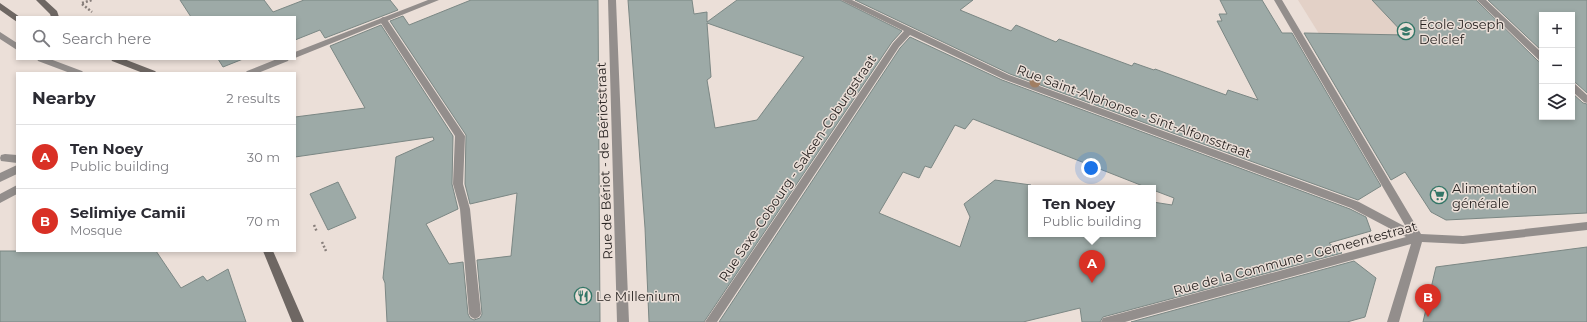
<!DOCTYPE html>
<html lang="en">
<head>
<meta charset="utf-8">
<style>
  body { margin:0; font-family:Montserrat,sans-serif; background:#f7f7f7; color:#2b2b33 }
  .controls { position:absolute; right:12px; top:12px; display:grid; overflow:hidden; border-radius:0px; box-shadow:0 2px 6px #0003 }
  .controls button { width:36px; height:36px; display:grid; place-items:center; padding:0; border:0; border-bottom:1px solid #e1e1e2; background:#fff; color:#2b2b33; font:20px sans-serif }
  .you { position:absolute; left:1091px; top:168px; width:14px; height:14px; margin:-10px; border:3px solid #fff; border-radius:50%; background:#1a73e8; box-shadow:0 0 0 6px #1a73e833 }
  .badge { display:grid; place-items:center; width:26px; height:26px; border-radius:50%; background:#d93025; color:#fff; font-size:13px; font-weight:700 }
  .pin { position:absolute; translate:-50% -33px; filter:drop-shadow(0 1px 2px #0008) }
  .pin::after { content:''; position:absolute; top:21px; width:14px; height:12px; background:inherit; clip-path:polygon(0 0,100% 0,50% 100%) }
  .popup { position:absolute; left:1028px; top:185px; width:128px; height:52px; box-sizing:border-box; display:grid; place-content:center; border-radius:0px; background:#fff; filter:drop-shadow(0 1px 3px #0005); font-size:13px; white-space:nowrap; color:#7c7c81 }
  .popup b { font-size:15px; color:#2b2b33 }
  .popup::after { content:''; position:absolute; left:50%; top:100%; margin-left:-8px; border:8px solid transparent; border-top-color:#fff }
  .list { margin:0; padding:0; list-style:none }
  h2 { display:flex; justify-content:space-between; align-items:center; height:52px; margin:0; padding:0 16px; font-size:17px }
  h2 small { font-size:13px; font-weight:400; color:#7c7c81 }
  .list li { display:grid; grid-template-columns:26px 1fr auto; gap:12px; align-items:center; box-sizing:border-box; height:64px; padding:0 16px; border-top:1px solid #e1e1e2 }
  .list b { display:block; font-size:15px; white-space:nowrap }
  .list p { margin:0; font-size:13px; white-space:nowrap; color:#7c7c81 }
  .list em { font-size:13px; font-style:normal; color:#7c7c81 }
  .icon { flex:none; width:22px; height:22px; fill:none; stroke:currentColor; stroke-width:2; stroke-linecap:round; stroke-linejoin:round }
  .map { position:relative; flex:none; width:1587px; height:322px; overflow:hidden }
  .search { position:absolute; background:#fff; box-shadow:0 2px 6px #0003; left:16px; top:16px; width:280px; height:44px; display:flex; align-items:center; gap:10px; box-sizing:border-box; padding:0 14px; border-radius:0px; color:#7c7c81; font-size:15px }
  .panel { position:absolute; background:#fff; box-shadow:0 2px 6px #0003; left:16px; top:72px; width:280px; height:180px; border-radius:0px }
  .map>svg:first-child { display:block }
</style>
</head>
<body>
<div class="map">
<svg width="1587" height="322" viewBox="0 0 1587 322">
  <rect width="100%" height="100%" fill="#ebdfd8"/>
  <path fill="#e3d1c7" d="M1298,0H1463L1519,53L1336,61Z"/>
  <path fill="#9daaa7" stroke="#7b8784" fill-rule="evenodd" d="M180,0H264L273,12L304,0H390L398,10L325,38L320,30L295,40V17H191Z
    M471,0H598L600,322H387L385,283L383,278L396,157L434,140L433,137L295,157V117L365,108L330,46L381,25L453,136L452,184L458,209L426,224L449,264L463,262L468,314L470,318L474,320L480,318L482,314L477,260L511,256L517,193L470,204L465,184L466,135L390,21L403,16L409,25Z
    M628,0H692L694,14L707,12V22L737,0H840L902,31L892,42L704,322H649L645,228ZM707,23L804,57L757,120L715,128L707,80L711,77Z
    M855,0H973L960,10L1011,31L1016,25L1056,42L1059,39L1132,66L1134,63L1154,70L1155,69L1226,95L1228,90L1258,100L1217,21H1222L1219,14H1227L1220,0H1262L1282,33H1292L1381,186L1358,200L1010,74Z
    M1372,0H1476L1538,61L1542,62V117H1572V93L1583,103L1587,104V213L1446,220L1431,212L1405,172L1391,180L1304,33L1405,35Z
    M1488,0H1587V93L1576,83L1572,82V15H1542V51Z
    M910,37L1002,80L1350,209L1366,217L1371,231L1329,243L1342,253L1103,317L1100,322H1082L1080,308L1023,322H719L900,48ZM973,119L1148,188H1153V190L1174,198L1172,205L1153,202V234H1031V185L995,180L964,204L970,217L960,247L879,213L903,172L919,178L925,166L931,168L955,125L965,129Z
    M218,59H243L223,67Z
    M338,182L356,218L328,230L310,194Z
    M1587,247V322H1423L1436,267Z
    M0,251H156L181,288L203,276L207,281L228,269L246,322H0Z
    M1354,261L1376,278L1365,317L1347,322H1131Z"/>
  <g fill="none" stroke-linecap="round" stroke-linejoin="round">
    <path stroke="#877e7a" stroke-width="2.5" stroke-dasharray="2 2" stroke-linecap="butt" d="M82,3L92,0
      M82,4L92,12
      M314,225L317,232
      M322,242L326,251"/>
    <path fill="#938e8c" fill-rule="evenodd" d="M383,17L386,18L465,136L463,184L470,209L481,314L479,317L475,319L471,317L469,314L460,209L453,184L455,136L379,20Z
      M5,154L17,155V163L1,161L0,158L1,155Z"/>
    <path fill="#938e8c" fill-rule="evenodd" d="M0,32L17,43V50L0,39Z
      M37,59H50L82,71L84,73H70L38,61Z
      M17,165V174L0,182V173Z"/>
    <path fill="#938e8c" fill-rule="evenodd" d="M428,0H439L295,58V52Z
      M608,0H616L629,322H617Z
      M841,0H852L1009,75L1359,202L1406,227L1274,0H1282L1421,234L1463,236L1587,222V230L1463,244L1422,242L1399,322H1387L1411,244L1125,322H1101L1103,318L1107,317L1406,237L1351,208L1003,79L910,35L899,47L717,322H705L893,43L904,31Z
      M1477,0H1486L1542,53V61L1539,60Z
      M277,59H289L288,61L258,73H245L247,71Z
      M1572,83L1575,84L1587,95V103L1584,102L1572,91Z
      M17,185V194L0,203V194Z"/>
    <path fill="#6e6763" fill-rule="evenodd" d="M36,0H45L57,11L59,17H51L50,14Z
      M0,3L20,17H17V22L0,10Z
      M111,59H124L155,71L157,73H143L112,61Z
      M263,251H273L304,322H292Z"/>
  </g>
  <circle fill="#a17e62" cx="1035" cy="82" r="5.5"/>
  <defs>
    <symbol id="school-ring" viewBox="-11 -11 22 22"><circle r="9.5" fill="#ebdfd8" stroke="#337667" stroke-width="1.5"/><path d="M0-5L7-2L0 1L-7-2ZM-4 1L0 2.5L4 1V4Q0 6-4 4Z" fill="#337667"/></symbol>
    <symbol id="supermarket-ring" viewBox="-11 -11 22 22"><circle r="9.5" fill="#ebdfd8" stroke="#337667" stroke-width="1.5"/><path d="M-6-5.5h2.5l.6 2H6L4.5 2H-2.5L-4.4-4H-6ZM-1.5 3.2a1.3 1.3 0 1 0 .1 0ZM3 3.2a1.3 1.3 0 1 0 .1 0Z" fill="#337667"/></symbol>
    <symbol id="restaurant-ring" viewBox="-11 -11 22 22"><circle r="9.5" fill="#ebdfd8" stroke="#337667" stroke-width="1.5"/><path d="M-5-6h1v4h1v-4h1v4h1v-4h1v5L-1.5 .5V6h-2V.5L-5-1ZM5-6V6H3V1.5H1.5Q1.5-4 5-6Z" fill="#337667"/></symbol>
  </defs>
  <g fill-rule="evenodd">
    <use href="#school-ring" x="1396" y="21" width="20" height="20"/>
    <use href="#supermarket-ring" x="1429" y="185" width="20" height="20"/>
    <use href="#restaurant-ring" x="573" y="286" width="20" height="20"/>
  </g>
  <g text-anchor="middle" stroke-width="3" stroke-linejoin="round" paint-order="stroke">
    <g font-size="13" fill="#282321" stroke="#ebdfd8" text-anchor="start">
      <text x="1419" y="29">École Joseph<tspan x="1419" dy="15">Delclef</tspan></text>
      <text x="1452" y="193">Alimentation<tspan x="1452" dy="15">générale</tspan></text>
      <text x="596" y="301">Le Millenium</text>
    </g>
    <g font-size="13" fill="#282321" stroke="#ebdfd8">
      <text transform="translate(1134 111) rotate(20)" y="5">Rue Saint-Alphonse - Sint-Alfonsstraat</text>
      <text transform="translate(604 161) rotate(-92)" y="5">Rue de Bériot - de Bériotstraat</text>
      <text transform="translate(797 168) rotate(-56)" y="5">Rue Saxe-Cobourg - Saksen-Coburgstraat</text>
      <text transform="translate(1295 258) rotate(-15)" y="5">Rue de la Commune - Gemeentestraat</text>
    </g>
  </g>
</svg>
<div class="controls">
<button>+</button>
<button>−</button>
<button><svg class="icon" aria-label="layers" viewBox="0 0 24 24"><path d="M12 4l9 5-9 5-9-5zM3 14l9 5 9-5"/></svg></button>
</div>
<div class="you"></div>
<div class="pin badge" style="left:1092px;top:283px">A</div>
<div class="popup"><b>Ten Noey</b>Public building</div>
<div class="pin badge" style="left:1428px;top:317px">B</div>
<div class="search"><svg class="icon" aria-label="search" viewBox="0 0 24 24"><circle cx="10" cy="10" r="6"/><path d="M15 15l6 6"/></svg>Search here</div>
<section class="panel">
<h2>Nearby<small>2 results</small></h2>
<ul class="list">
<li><span class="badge">A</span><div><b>Ten Noey</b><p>Public building</p></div><em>30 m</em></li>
<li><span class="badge">B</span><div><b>Selimiye Camii</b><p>Mosque</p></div><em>70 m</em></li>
</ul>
</section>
</div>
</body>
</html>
